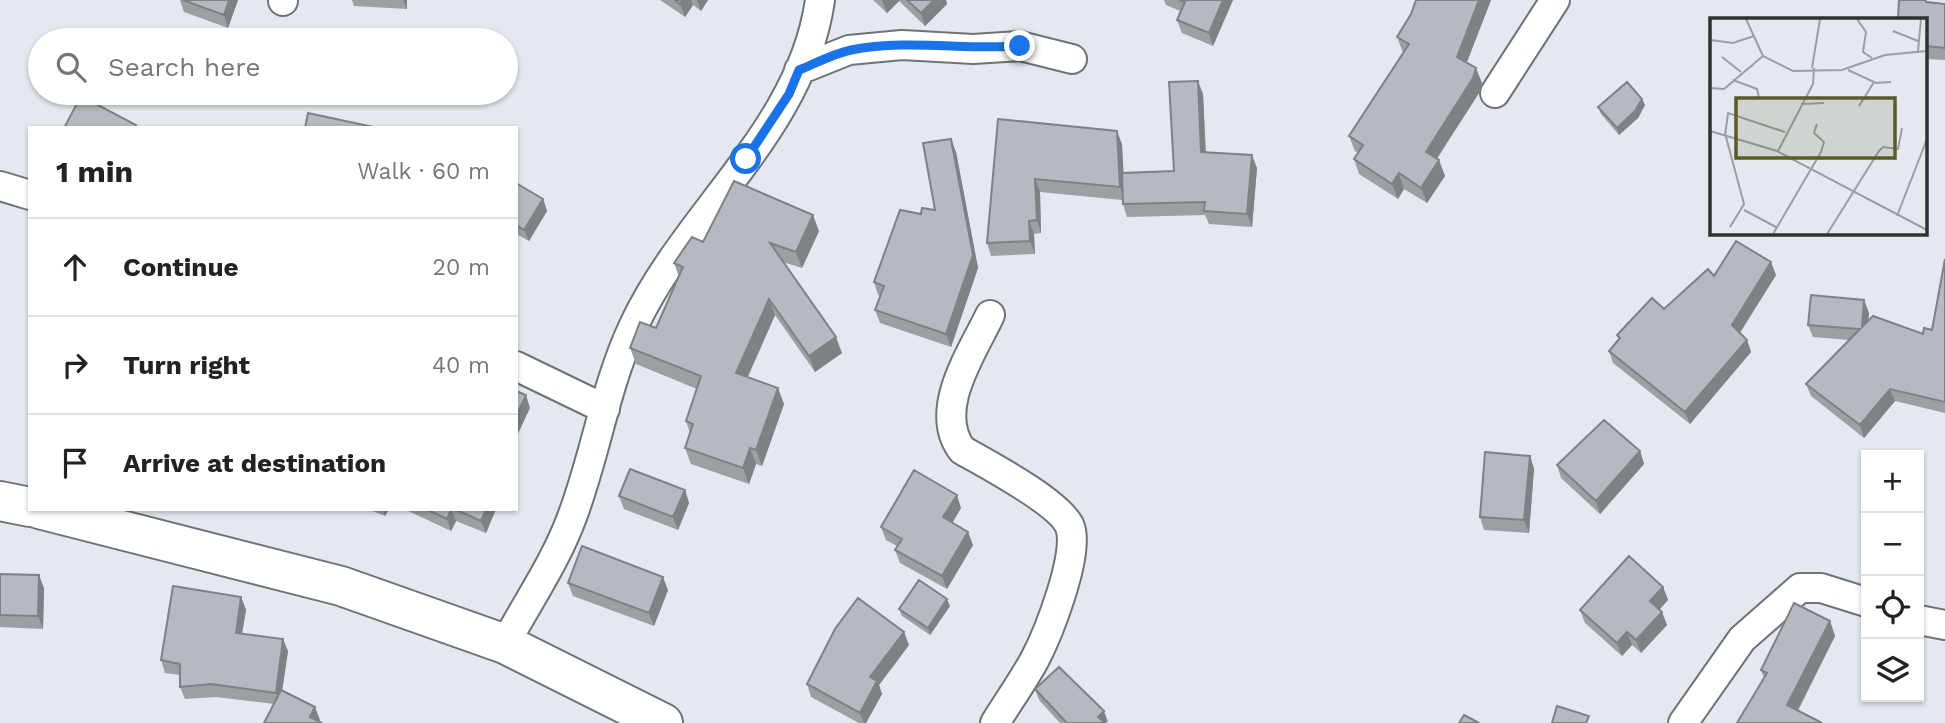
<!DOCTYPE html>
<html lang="en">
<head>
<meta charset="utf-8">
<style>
  body { margin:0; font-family:"Work Sans",sans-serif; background:#f6f6f6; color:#222 }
  .controls { position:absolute; right:21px; bottom:21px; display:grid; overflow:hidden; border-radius:0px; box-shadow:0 2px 5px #0004 }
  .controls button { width:63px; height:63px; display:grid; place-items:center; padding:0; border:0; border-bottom:2px solid #e0e0e0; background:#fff; color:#222; font:35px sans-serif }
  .stop { position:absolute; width:21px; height:21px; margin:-16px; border:5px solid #1a73e8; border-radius:50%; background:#fff }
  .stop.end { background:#1a73e8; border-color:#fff; box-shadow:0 2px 7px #0008 }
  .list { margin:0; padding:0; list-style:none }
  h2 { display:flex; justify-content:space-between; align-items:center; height:91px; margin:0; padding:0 28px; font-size:30px }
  h2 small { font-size:23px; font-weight:400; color:#767676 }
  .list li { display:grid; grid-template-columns:46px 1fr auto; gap:21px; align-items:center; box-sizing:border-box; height:98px; padding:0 28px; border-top:2px solid #e0e0e0 }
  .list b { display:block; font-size:26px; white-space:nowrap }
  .list em { font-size:23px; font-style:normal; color:#767676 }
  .icon { flex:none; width:38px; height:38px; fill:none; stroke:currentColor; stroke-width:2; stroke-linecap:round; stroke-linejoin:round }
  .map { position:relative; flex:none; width:1945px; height:723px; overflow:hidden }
  .search { position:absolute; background:#fff; box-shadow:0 2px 5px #0004; left:28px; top:28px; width:490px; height:77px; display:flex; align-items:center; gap:18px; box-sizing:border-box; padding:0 24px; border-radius:38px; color:#767676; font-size:26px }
  .panel { position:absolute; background:#fff; box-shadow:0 2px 5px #0004; left:28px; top:126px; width:490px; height:385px; border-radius:0px }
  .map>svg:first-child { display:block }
</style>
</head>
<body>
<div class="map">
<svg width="1945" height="723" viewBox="0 0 1945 723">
  <rect width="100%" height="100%" fill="#e3e9ee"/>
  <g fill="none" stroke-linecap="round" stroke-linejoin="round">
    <defs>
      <path id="street" d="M283,1V0
        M799,70L849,50L902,45L973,49L1020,46L1072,59
        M1495,93L1555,0
        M0,186L30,195
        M990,315C972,353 932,410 962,450C985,463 1061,503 1070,527C1080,554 1048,634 1035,659C1023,681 1008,702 995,723
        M516,366L605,409
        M1919,620L1945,625
        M505,644C527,603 556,561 572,517C596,454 605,386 634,325C687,212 802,129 820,0
        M1683,723L1742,639L1800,588H1821L1866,602"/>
      <path id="secondary" d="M0,501L30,507
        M39,509L341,586L505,644L663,723"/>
    </defs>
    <use href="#street" stroke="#6e7377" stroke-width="32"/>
    <use href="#secondary" stroke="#6e7377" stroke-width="42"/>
    <use href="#street" stroke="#fff" stroke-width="28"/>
    <use href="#secondary" stroke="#fff" stroke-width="38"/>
  </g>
  <path fill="#9ba0a4" d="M180,0H238L228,28L184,12Z
    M352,0H407V9L354,6Z
    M660,0H708L701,11L693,5L685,17Z
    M873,0H946L947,4L925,26L899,1L887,13Z
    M1164,0H1233L1213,46L1182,33L1177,20L1180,11L1166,5Z
    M1416,0H1491L1467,62L1482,83L1479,93L1437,159L1445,176L1427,203L1404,189L1398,199L1359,174L1354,159L1358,153L1355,151L1349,136L1403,53L1397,37L1411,14Z
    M1931,0V2L1945,4V60L1926,59V19Z
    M1203,94L1206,152L1257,168L1252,227L1209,224L1205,215L1127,217L1123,204L1122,200L1040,192L1041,233L1034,234L1035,254L991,256L987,243L998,119L1122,144L1123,173L1174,171Z
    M1642,99L1645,105L1638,118L1619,135L1601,114L1598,107Z
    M956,152L978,268L951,347L880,323L875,310L880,296L878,295L874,282L935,210Z
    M516,183L543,199L547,211L529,241L516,234Z
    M819,231L802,268L783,262L842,353L815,372L775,315L748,377L784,404L762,466L756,464L749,484L691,464L685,448L690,433L686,421L697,389L636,364L630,348L656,328L679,277L674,263L703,242Z
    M1945,259V413L1895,401L1864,438L1811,396L1806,384L1849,340L1813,337L1808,325L1864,300L1869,313L1868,320L1923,334L1932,330Z
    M1776,275L1740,333L1747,340L1751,352L1690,424L1613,363L1609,351L1619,340L1617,335L1664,309L1714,276Z
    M1640,451L1644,464L1600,514L1561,478L1557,465Z
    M1530,456L1534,469L1529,533L1484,530L1480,517Z
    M685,490L689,503L678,530L624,509L619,496Z
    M961,508L952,523L973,545L947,589L900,563L895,550L897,546L886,540L881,527Z
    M367,509H389L385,516Z
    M404,509H496L486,533L456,521L451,531Z
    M0,574L44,588L43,629L0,627Z
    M568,583L668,590L654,626L573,596Z
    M1663,587L1668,600L1660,609L1667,625L1641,653L1632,645L1622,656L1585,623L1580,610Z
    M241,597L246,610L242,633L288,651L282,690L320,720L274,704L216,697L185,699L180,687V675L165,673L161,660Z
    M950,606L930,635L902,616L899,609Z
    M1830,621L1835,636L1798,711L1737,723L1764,678L1761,670Z
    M909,645L879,685L882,694L866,723H859L811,697L807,684Z
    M1035,689L1108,722L1060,723L1039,700Z"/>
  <path fill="#7e8286" d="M229,0H238L228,28L224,15Z
    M403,0H407V9Z
    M683,0H691L693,5L685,17L680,4Z
    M697,0H708L701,11Z
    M882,0H899V1L887,13Z
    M934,0H946L947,4L925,26L921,13Z
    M1223,0H1233L1213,46L1209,33Z
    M1479,0H1491L1463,72L1457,57Z
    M1476,68L1482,83L1479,93L1431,167L1426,152Z
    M1198,81L1203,94L1206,165L1201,152Z
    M1642,99L1645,105L1638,118L1619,135L1617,128Z
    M1117,131L1122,144L1125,200L1120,187Z
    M951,139L956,152L978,268L951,347L946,334Z
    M1252,155L1257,168L1252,227L1247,214Z
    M1439,160L1445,176L1427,203L1421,188Z
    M1399,173L1404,189L1398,199L1392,184Z
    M1035,179L1040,192L1041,233L1037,220Z
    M543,199L547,211L529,241L524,230Z
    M813,215L819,231L802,268L796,252Z
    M1029,221L1034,234L1035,254L1030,241Z
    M1771,262L1776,275L1737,337L1732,325Z
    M769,299L775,315L742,389L736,373Z
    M1864,300L1869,313L1867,339L1862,327Z
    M836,337L842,353L815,372L809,356Z
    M1747,340L1751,352L1690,424L1685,412Z
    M778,388L784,404L762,466L756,450Z
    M1890,389L1895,401L1864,438L1860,425Z
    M526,395L530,408L516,438V416Z
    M750,448L756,464L749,484L743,468Z
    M1640,451L1644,464L1600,514L1596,501Z
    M1530,456L1534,469L1529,533L1524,520Z
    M685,490L689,503L678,530L673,517Z
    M957,495L961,508L948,530L943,517Z
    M383,509H389L385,516Z
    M451,509L456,521L451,531L447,519Z
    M486,509H496L486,533L481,521Z
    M968,532L973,545L947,589L942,576Z
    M39,575L44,588L43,629L38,616Z
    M663,577L668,590L654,626L649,613Z
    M1663,587L1668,600L1655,614L1650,601Z
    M241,597L246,610L240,645L236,633Z
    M947,599L950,606L930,635L928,628Z
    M1662,612L1667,625L1641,653L1636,640Z
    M1830,621L1835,636L1792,721L1787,705Z
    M904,632L909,645L879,685L882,694L866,723H864L860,713L870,677Z
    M1627,632L1632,645L1622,656L1617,643Z
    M283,639L288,651L280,705L276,693Z
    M315,707L320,720L318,723L310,717Z
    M1104,711L1108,722L1100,723L1098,717Z"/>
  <path fill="#b4babf" stroke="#7e8286" stroke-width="2" d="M183,0H229L224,15Z
    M675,0H683L680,4Z
    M907,0H934L921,13Z
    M1179,0H1223L1209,33L1177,20L1185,2Z
    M1416,0H1479L1457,57L1476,68L1473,78L1426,152L1439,160L1421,188L1399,173L1392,184L1354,159L1363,145L1349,136L1409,44L1397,37L1411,14Z
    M1899,0H1926V2L1945,4V48L1926,46V19H1898Z
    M1198,81L1201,152L1252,155L1247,214L1204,211L1205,202L1123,204L1122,173L1174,171L1169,82Z
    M1627,82L1642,99L1635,111L1617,128L1598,107Z
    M81,96L136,125L134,128H64Z
    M308,113L378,128H305Z
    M998,119L1117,131L1120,187L1035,179L1037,220L1029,221L1030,241L987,243Z
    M951,139L973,255L946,334L875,310L884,286L874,282L900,210L921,214L922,208L935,210L923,143Z
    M734,181L813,215L796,252L770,243L836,337L809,356L769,299L736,373L778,388L756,450L750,448L743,468L685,448L693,424L686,421L701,376L630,348L640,322L656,328L683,267L674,263L692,237L703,242Z
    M516,183L543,199L524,230L516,225Z
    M1736,241L1771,262L1732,325L1747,340L1685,412L1609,351L1620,338L1617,335L1652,298L1664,309L1708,269L1714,276Z
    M1945,259V402L1890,389L1860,425L1806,384L1860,329L1808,325L1811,295L1864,300L1862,327L1873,316L1923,334L1924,328L1932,330Z
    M516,391L526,395L516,416Z
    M1604,420L1640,451L1596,501L1557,465Z
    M1485,452L1530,456L1524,520L1480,517Z
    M630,469L685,490L673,517L619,496Z
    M914,470L957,495L943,517L968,532L942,576L895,550L902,539L881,527Z
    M426,509H451L447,519Z
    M454,509H486L481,521Z
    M582,546L663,577L649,613L568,583Z
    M1629,556L1663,587L1650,601L1662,612L1636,640L1627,632L1617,643L1580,610Z
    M0,574L39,575L38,616L0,615Z
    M919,580L947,599L928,628L899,609Z
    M173,586L241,597L236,633L283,639L276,693L211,684L180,687V664L161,660Z
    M858,598L904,632L870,677L877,681L860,713L807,684L835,629Z
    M1794,603L1830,621L1787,705L1822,723H1737L1767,673L1761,670Z
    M1059,667L1104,711L1098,717L1105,723H1067L1035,689Z
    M281,690L315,707L310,717L322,723H264Z
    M1557,706L1589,716L1586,723H1552Z
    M1464,715L1479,723H1459Z"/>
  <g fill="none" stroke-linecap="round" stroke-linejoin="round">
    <path stroke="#1a73e8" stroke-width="9" d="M746,159L789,94L799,70C816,63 833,54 851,50C906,39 964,50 1020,46"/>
  </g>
  <g transform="translate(1710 18)">
    <rect width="217" height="217" fill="#e3e9ee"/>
    <path fill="none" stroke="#9b9fa3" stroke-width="2" d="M36,1L53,38M147,1L156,14L153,34L162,40M183,13L208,23M0,22L23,25L44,18M208,33L211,1M12,39L31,54M102,50L110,1M138,52L166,65L181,64M23,62L47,71L49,80M0,70L14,71L53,38L83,53L132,52L175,37L217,33M91,86L114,85M149,88L164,64M0,113L67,133L217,212M15,118L18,95L75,114M16,119L34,186L20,209M68,133L103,66L104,50M34,192L66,209M187,198L217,121M63,216L111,134L114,124L104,115L107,106M117,216L169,133L173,129L188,131L192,110"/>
    <path fill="#5c5b28" fill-opacity="0.15" stroke="#5c5b28" stroke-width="3.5" d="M26,80H185V140H26Z"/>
    <rect width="217" height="217" fill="none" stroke="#2f3133" stroke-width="3.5"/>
  </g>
</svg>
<div class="controls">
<button>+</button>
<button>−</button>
<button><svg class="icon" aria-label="locate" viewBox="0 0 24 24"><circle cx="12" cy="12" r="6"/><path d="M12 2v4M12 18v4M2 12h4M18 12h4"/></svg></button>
<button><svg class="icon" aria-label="layers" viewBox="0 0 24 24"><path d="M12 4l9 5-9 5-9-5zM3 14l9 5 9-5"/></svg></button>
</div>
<div class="stop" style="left:746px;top:159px"></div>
<div class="stop end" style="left:1020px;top:46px"></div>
<div class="search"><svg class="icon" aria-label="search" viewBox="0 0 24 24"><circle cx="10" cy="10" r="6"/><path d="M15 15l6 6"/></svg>Search here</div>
<section class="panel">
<h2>1 min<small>Walk · 60 m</small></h2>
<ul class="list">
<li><svg class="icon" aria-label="ahead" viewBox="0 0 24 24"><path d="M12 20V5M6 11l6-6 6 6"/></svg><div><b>Continue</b></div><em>20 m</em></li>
<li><svg class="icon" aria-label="right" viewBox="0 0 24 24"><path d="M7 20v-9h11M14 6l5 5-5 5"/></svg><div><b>Turn right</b></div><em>40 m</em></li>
<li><svg class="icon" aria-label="arrive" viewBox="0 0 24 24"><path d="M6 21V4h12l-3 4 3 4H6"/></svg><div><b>Arrive at destination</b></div></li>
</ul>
</section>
</div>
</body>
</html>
